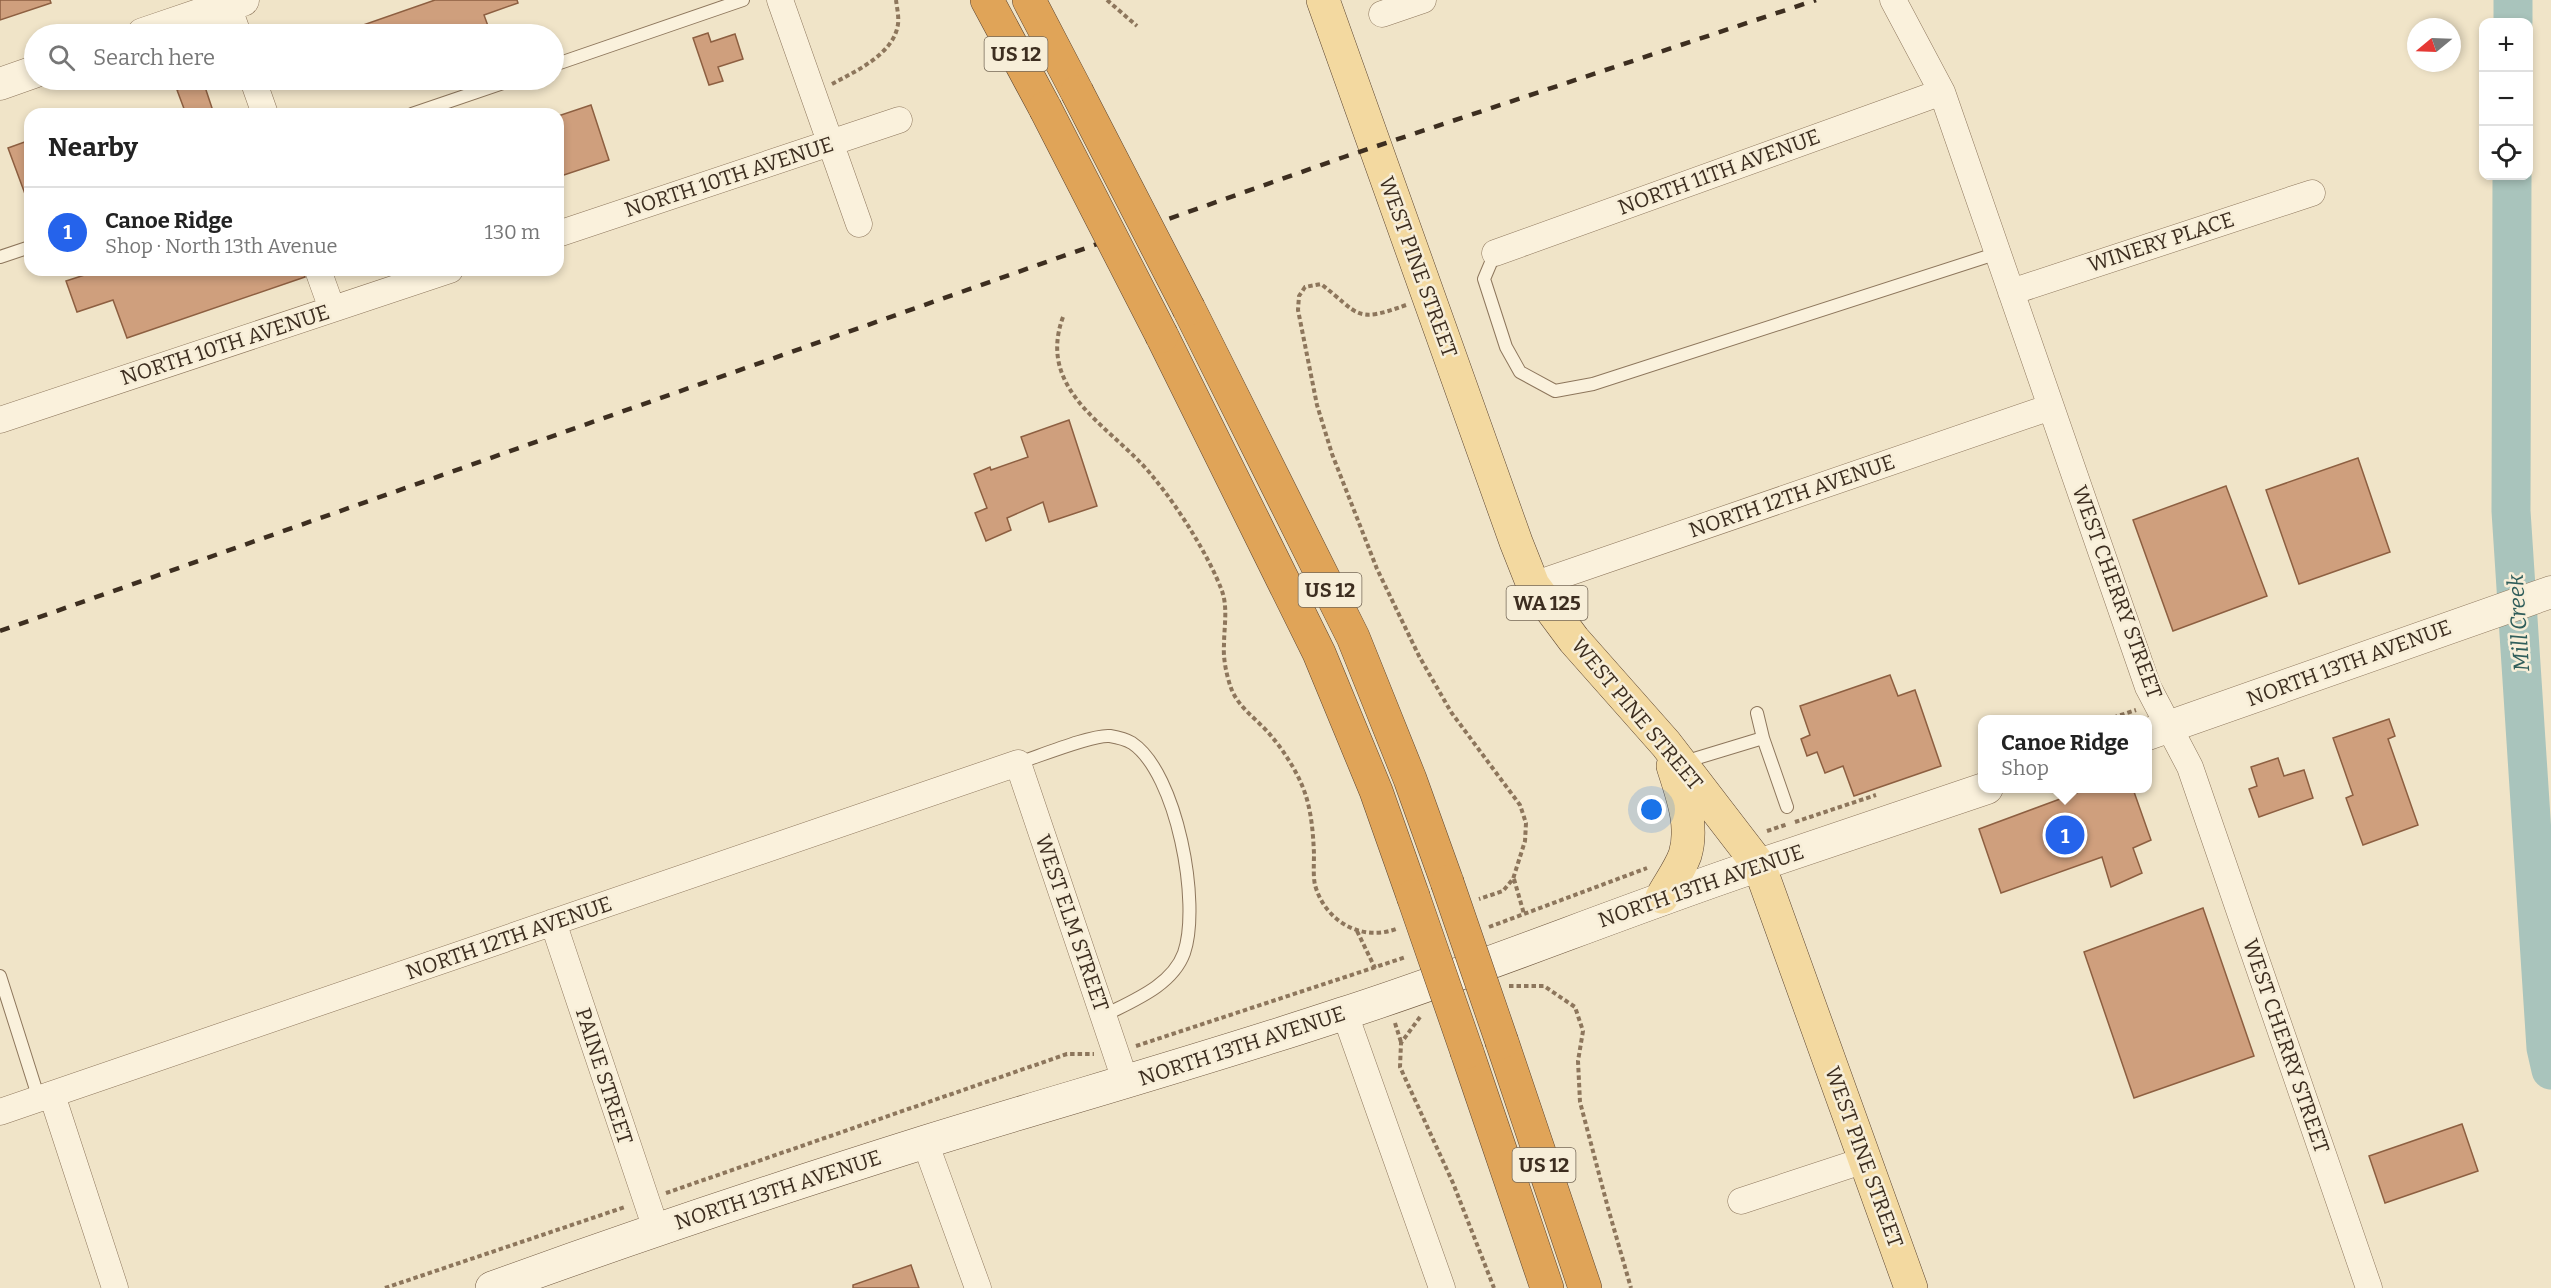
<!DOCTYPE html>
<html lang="en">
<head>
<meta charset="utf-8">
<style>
  body { margin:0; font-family:Bitter,serif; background:#f2f2f2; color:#222 }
  .controls { position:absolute; right:18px; top:18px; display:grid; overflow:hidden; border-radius:12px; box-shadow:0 3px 9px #0003 }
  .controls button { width:54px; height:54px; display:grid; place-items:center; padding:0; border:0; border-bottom:2px solid #e0e0e0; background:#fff; color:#222; font:30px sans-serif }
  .compass { position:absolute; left:2407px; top:18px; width:54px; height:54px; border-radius:50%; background:#fff; box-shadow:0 3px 9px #0003; rotate:251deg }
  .you { position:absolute; left:1652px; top:810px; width:21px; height:21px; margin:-15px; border:4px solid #fff; border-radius:50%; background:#1a73e8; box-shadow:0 0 0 9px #1a73e833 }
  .badge { display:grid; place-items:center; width:39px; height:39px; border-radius:50%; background:#2563eb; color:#fff; font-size:20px; font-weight:700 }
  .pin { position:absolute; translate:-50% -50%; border:3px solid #fff; box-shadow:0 2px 6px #0006 }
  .popup { position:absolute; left:1978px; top:715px; width:174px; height:78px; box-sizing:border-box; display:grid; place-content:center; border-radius:12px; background:#fff; filter:drop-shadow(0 2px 4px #0005); font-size:20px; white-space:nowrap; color:#767676 }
  .popup b { font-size:22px; color:#222 }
  .popup::after { content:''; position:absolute; left:50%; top:100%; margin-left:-12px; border:12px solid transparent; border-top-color:#fff }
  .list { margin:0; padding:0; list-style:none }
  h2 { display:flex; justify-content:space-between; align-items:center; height:78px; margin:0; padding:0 24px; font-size:26px }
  h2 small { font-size:20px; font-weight:400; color:#767676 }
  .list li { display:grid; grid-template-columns:39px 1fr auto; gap:18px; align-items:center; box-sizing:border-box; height:90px; padding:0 24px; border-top:2px solid #e0e0e0 }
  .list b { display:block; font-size:22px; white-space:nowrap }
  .list p { margin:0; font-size:20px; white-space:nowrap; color:#767676 }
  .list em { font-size:20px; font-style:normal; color:#767676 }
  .icon { flex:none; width:33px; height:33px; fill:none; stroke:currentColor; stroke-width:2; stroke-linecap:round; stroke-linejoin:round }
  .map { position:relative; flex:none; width:2551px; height:1288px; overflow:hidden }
  .search { position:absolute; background:#fff; box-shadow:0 3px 9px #0003; left:24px; top:24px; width:540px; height:66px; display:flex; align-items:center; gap:15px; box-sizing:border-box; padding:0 21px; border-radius:33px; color:#767676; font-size:22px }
  .panel { position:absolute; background:#fff; box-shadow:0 3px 9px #0003; left:24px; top:108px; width:540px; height:168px; border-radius:18px }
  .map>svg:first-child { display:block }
</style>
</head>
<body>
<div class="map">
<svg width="2551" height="1288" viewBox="0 0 2551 1288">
  <rect width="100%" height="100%" fill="#f0e4c8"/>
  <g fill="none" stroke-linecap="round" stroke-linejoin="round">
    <path stroke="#a9c4bc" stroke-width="39" d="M2513,22V0
      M2512,176L2511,511L2546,1048L2551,1070"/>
  </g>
  <path fill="#cf9f7d" stroke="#8d5f41" stroke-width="1.5" d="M0,0H50L51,3L0,20Z
    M435,0H517L518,3L484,15L488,26L461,34H343V32Z
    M708,33L711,42L735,34L743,59L718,67L723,81L709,85L693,38Z
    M203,81L214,114H186L177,90Z
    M591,105L609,160L558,177V116Z
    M30,140V202H28L8,148Z
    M100,270H303L305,277L127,338L113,300L77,312L66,281Z
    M1069,420L1097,506L1049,522L1043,502L1007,518L1011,530L986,541L975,513L987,508L974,474L990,467L991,470L1028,457L1021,437Z
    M2358,458L2390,552L2299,584L2266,490Z
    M2226,486L2267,596L2173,631L2133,520Z
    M1890,675L1898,696L1915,690L1941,766L1854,796L1843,766L1825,773L1817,752L1807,756L1801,739L1810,735L1800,706Z
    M2389,719L2395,736L2388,739L2418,825L2363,845L2346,798L2353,795L2333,738Z
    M2278,758L2284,776L2304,770L2313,798L2259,817L2249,789L2257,786L2251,767Z
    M2087,789H2133L2151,840L2133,848L2142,873L2111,887L2102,857L2001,893L1979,829Z
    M2203,908L2254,1056L2134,1098L2084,952Z
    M2462,1124L2478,1171L2385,1203L2369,1156Z
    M911,1265L919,1288H853V1285Z"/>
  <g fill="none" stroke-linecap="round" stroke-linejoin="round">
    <defs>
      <path id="service" d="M554,65L743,0
        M412,114L512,80
        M1495,253L1484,279L1506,347L1520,372L1555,391L1593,384L1998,253
        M0,257L30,247
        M1763,738L1787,807
        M1684,762L1763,738L1757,713
        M1018,763C1037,757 1093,734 1110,736C1116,737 1127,740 1132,743C1177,773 1201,904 1184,953C1172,986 1132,1001 1103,1016
        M0,976L39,1099"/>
      <path id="minor" d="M226,0L238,34
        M780,0L859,224
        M1893,0L1942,92L2148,687L2190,767L2369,1288
        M1382,14L1423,0
        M253,80L265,114
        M558,234L899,120
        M1495,253L1942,92
        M318,270L332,309
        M2011,292L2312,193
        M0,420L450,270
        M1533,585L2051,407
        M553,922L656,1229
        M1345,1014L1442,1288
        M52,1095L115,1288
        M0,1112L1018,763L1126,1083
        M925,1142L978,1288
        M1741,1201L1865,1160"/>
      <path id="tertiary" d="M143,34L243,0
        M0,84L34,72
        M2148,734L2551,592
        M1759,865L1987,788"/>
      <path id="secondary" d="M492,1288C635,1236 779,1188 925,1142C1064,1099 1204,1060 1342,1014C1482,969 1619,912 1759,865"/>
      <path id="primary" d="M1323,0L1516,542L1533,585L1574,640L1666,744L1759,865L1911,1288
        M1662,897C1669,884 1680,869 1685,855C1694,825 1682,795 1673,766"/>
      <path id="motorway" d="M987,0L1045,108
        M1029,0L1077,92
        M1189,309L1353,637L1410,779L1447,882
        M1162,336L1319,653L1376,791L1413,896
        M1502,1042L1585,1288
        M1467,1052L1547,1288"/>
    </defs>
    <use href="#service" stroke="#8d765c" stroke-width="14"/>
    <use href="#minor" stroke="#8d765c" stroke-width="27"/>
    <use href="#tertiary" stroke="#8d765c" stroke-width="33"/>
    <use href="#secondary" stroke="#6f573f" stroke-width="34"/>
    <use href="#primary" stroke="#5b4430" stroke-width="34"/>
    <use href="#motorway" stroke="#5b4430" stroke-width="34"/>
    <path stroke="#8d765c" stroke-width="4" stroke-dasharray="4.5 3" stroke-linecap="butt" d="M1107,0L1137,26
      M832,84C856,71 894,54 898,24C899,17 897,8 896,0
      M1406,305C1354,324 1360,314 1321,284L1305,287L1299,296L1298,310L1317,405L1332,454L1377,569L1419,656L1451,712L1520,805L1526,823L1525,841L1513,879L1503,891L1479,899
      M1063,317C1035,393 1115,428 1154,478C1178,507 1209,556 1222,591C1228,608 1224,627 1224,645C1223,657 1226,673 1230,685C1237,708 1258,719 1272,737C1283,750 1294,767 1301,783C1311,805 1313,830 1314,854C1314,863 1313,876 1315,885C1325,921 1361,942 1396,929
      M2106,720L2136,710
      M1795,822L1876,795
      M1767,831L1788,824
      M1514,879L1524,914
      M1489,927L1647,868
      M1357,931L1375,968
      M1509,986H1544L1575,1007L1583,1031L1578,1061L1580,1102L1608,1208L1631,1288
      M1420,1017L1401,1043L1400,1067L1453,1183L1494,1288
      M1395,1023L1401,1042
      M1136,1046L1406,957
      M666,1193L1067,1054H1094
      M385,1288L625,1207"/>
    <use href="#service" stroke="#faf1dc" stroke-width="12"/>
    <use href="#minor" stroke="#faf1dc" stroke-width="26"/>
    <use href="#tertiary" stroke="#faf1dc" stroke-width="32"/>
    <use href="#secondary" stroke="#faf1dc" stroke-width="33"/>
    <use href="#primary" stroke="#f3d9a0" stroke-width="33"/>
    <use href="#motorway" stroke="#e0a458" stroke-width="33"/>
    <path stroke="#3d2e20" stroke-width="4.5" stroke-dasharray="10 10" stroke-linecap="butt" d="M0,631L1344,157L1816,0"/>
    <defs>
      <path id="motorway-bridge" d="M1077,92L1189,309
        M1045,108L1162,336
        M1447,882L1502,1042
        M1413,896L1467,1052"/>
    </defs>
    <use href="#motorway-bridge" stroke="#5b4430" stroke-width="34" stroke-linecap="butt"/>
    <use href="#motorway-bridge" stroke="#e0a458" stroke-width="33"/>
  </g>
  <g text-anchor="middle" stroke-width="5" stroke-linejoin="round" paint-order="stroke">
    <g fill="#f7eed8" stroke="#756857" stroke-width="1.5">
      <rect x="984.5" y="37" width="63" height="34" rx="4.5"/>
      <rect x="1298.5" y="573" width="63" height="34" rx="4.5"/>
      <rect x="1506.5" y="586" width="81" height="34" rx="4.5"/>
      <rect x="1512.5" y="1148" width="63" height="34" rx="4.5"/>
    </g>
    <g font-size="20" font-weight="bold" fill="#3d2e20">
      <text x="1016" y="61">US 12</text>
      <text x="1330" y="597">US 12</text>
      <text x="1547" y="610">WA 125</text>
      <text x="1544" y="1172">US 12</text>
    </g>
    <g font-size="21" fill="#3d2e20" stroke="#f7eed8">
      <text transform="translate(1719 172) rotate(-20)" y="7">NORTH 11TH AVENUE</text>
      <text transform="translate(729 177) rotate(-18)" y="7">NORTH 10TH AVENUE</text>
      <text transform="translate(2161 242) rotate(-18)" y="7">WINERY PLACE</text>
      <text transform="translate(1418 267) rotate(70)" y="7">WEST PINE STREET</text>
      <text transform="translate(225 345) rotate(-18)" y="7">NORTH 10TH AVENUE</text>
      <text transform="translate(1792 496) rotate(-19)" y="7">NORTH 12TH AVENUE</text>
      <text transform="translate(2117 592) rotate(70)" y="7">WEST CHERRY STREET</text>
      <text transform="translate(2349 663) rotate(-20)" y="7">NORTH 13TH AVENUE</text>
      <text transform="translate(1637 714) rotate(50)" y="7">WEST PINE STREET</text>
      <text transform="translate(1701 886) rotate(-19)" y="7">NORTH 13TH AVENUE</text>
      <text transform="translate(1072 923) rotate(71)" y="7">WEST ELM STREET</text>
      <text transform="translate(509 938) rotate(-19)" y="7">NORTH 12TH AVENUE</text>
      <text transform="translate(1242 1046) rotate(-18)" y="7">NORTH 13TH AVENUE</text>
      <text transform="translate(2286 1046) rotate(71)" y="7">WEST CHERRY STREET</text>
      <text transform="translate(604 1076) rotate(72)" y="7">PAINE STREET</text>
      <text transform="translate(1864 1157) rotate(70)" y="7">WEST PINE STREET</text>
      <text transform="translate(778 1190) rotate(-18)" y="7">NORTH 13TH AVENUE</text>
    </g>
    <g font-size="22" font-style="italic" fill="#2f5d5a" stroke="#f7eed8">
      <text transform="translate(2518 623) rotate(-94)" y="8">Mill Creek</text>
    </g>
  </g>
</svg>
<div class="controls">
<button>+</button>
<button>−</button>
<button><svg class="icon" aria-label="locate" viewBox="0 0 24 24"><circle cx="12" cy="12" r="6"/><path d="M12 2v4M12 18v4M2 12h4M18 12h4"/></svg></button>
</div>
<svg class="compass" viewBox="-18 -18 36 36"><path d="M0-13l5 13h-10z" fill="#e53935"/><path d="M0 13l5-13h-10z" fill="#767676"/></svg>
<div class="you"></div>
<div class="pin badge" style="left:2065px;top:835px">1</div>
<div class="popup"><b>Canoe Ridge</b>Shop</div>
<div class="search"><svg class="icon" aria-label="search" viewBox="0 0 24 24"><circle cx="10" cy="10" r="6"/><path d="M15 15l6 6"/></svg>Search here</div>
<section class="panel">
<h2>Nearby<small></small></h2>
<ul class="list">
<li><span class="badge">1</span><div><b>Canoe Ridge</b><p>Shop · North 13th Avenue</p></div><em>130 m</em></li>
</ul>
</section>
</div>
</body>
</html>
